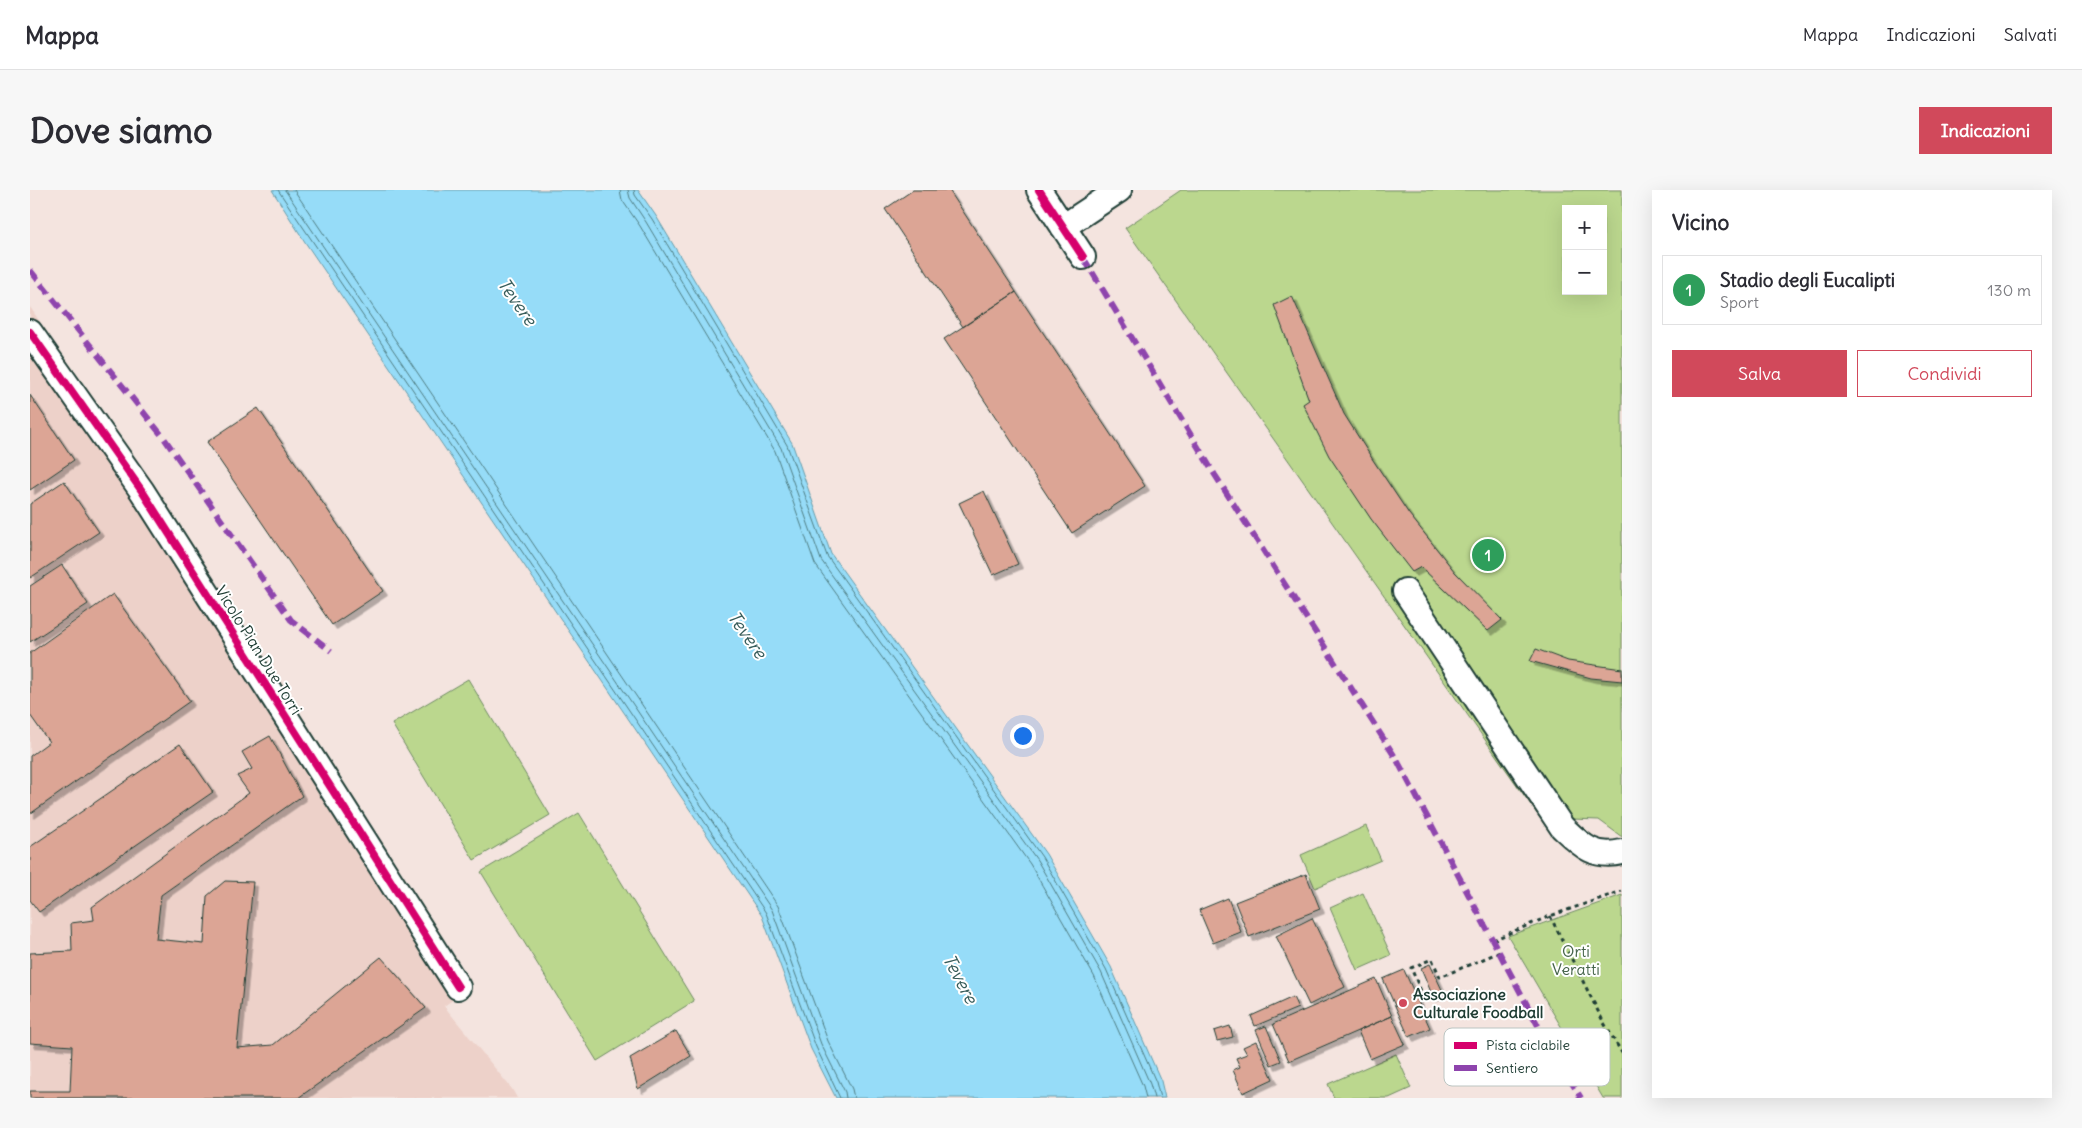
<!DOCTYPE html>
<html lang="it">
<head>
<meta charset="utf-8">
<style>
  body { margin:0; font-family:Delius,sans-serif; background:#f7f7f7; color:#2b2b33 }
  .controls { position:absolute; right:15px; top:15px; display:grid; overflow:hidden; border-radius:0px; box-shadow:0 5px 20px #0002 }
  .controls button { width:45px; height:45px; display:grid; place-items:center; padding:0; border:0; border-bottom:1px solid #e1e1e2; background:#fff; color:#2b2b33; font:25px sans-serif }
  .you { position:absolute; left:992px; top:545px; width:18px; height:18px; margin:-12px; border:4px solid #fff; border-radius:50%; background:#1a73e8; box-shadow:0 0 0 8px #1a73e833 }
  .badge { display:grid; place-items:center; width:32px; height:32px; border-radius:50%; background:#d1495b; color:#fff; font-size:16px; font-weight:700 }
  .pin { position:absolute; translate:-50% -50%; border:2px solid #fff; box-shadow:0 1px 5px #0006 }
  .list { margin:0; padding:0; list-style:none }
  h2 { display:flex; justify-content:space-between; align-items:center; height:65px; margin:0; padding:0 20px; font-size:21px }
  h2 small { font-size:16px; font-weight:400; color:#7c7c81 }
  .list li { display:grid; grid-template-columns:32px 1fr auto; gap:15px; align-items:center; box-sizing:border-box; height:70px; margin:0 10px 10px; padding:0 10px; border:1px solid #e1e1e2; border-radius:0px }
  .list b { display:block; font-size:19px; white-space:nowrap }
  .list p { margin:0; font-size:16px; white-space:nowrap; color:#7c7c81 }
  .list em { font-size:16px; font-style:normal; color:#7c7c81 }
  .actions { display:flex; gap:10px; padding:15px 20px }
  .actions a { flex:1; padding:11px 0; border:1px solid #d1495b; border-radius:0px; text-align:center; font-size:18px; color:#d1495b }
  .actions .main { background:#d1495b; color:#fff }
  .map { position:relative; flex:none; width:1592px; height:908px; overflow:hidden; border-radius:0px }
  header { display:flex; align-items:center; gap:30px; box-sizing:border-box; height:70px; padding:0 25px; background:#fff; border-bottom:1px solid #e1e1e2 }
  header strong { font-size:24px }
  nav { display:flex; gap:28px; margin-inline-start:auto; font-size:18px }
  .intro { display:flex; align-items:center; justify-content:space-between; box-sizing:border-box; height:120px; padding:0 30px }
  h1 { margin:0; font-size:35px }
  .button { padding:12px 22px; border-radius:0px; background:#d1495b; color:#fff; font-size:18px; font-weight:700 }
  main { display:flex; gap:30px; padding:0 30px }
  aside { flex:1; background:#fff; border-radius:0px; box-shadow:0 5px 20px #0002 }
  .map>svg:first-child { display:block }
</style>
</head>
<body>
<header>
<strong>Mappa</strong>
<nav><a>Mappa</a><a>Indicazioni</a><a>Salvati</a></nav>
</header>
<div class="intro"><h1>Dove siamo</h1><a class="button">Indicazioni</a></div>
<main>
<div class="map">
<svg width="1592" height="908" viewBox="0 0 1592 908">
  <defs>
    <filter id="shadow"><feDropShadow dx="4.5" dy="4.5" stdDeviation="0" flood-color="#0004"/></filter>
  </defs>
  <rect width="100%" height="100%" fill="#f4e4df"/>
  <filter id="ink" filterUnits="userSpaceOnUse"><feTurbulence type="fractalNoise" baseFrequency=".02" numOctaves="2"/><feDisplacementMap in="SourceGraphic" scale="10" xChannelSelector="R" yChannelSelector="G"/><feConvolveMatrix kernelMatrix="1 2 1 2 8 2 1 2 1" color-interpolation-filters="sRGB"/></filter>
  <g filter="url(#ink)">
    <path fill="#edd1c9" d="M0,117L218,441L441,797L414,816L482,899L487,908H0Z"/>
    <path fill="#bbd78e" stroke="#6d8a61" fill-rule="evenodd" d="M1151,0H1592V647L1569,630L1542,629L1522,645L1095,38ZM1536,19H1573V101H1536Z
      M438,489L520,625L444,670L362,534Z
      M549,623L664,811L567,871L451,682Z
      M1336,636L1351,670L1285,698L1271,665Z
      M1333,703L1361,765L1327,780L1300,718Z
      M1592,705V908H1573L1478,746Z
      M1366,864L1381,898L1359,908H1304L1298,894Z"/>
    <path fill="#96dcf8" stroke="#669caa" d="M242,0H608L626,26L762,253L801,364L1016,664L1081,777L1131,891L1135,908H806L781,859L732,726L275,52Z"/>
    <g fill="none" stroke-linecap="round" stroke-linejoin="round">
      <path stroke="#4f7d82" stroke-width="1" d="M248,0L736,723L786,857L810,908
        M255,0L742,720L791,854L815,902L816,908
        M264,0L748,716L798,851L822,899L824,908
        M590,0L592,10L610,36L745,261L785,374L1000,674L1064,786L1113,896L1116,908
        M598,0L600,8L616,32L751,258L791,370L1007,670L1071,782L1120,894L1124,908
        M604,0L605,5L622,29L757,255L797,366L1012,667L1076,779L1126,892L1130,908"/>
    </g>
    <path fill="#dca595" stroke="#1f3d34" filter="url(#shadow)" d="M883,0H919L986,102L933,137L855,19Z
      M986,102L1115,296L1042,343L914,149Z
      M1262,106L1314,224L1343,270L1379,324L1425,382L1472,430L1458,441L1391,377L1382,382L1341,329L1299,266L1273,214L1279,210L1244,115Z
      M0,205L44,270L0,300Z
      M228,218L353,401L302,435L177,252Z
      M34,291L69,342L0,388V314Z
      M954,301L988,374L963,385L929,313Z
      M32,375L58,414L0,452V396Z
      M83,404L160,511L0,624V566L19,552L0,525V463Z
      M1506,459L1538,471L1592,479V491L1561,488L1500,471Z
      M240,546L272,606L131,705L126,749L174,754L177,706L195,691L223,692L207,858L243,855L351,767L396,818L268,908H0V901H40L42,856L0,853V763L42,761L41,733L64,730L62,717L219,603L207,586L222,579L212,562Z
      M150,554L183,602L9,722L0,710V657Z
      M1276,684L1290,719L1219,747L1205,712Z
      M1198,708L1211,742L1183,753L1169,720Z
      M1282,728L1315,797L1279,815L1246,746Z
      M1400,774L1413,802L1403,807L1391,778Z
      M1374,780L1400,838L1379,847L1353,789Z
      M1346,789L1362,826L1259,871L1243,834Z
      M1263,807L1268,818L1225,836L1221,826Z
      M1362,826L1375,854L1340,869L1328,841Z
      M1200,836L1203,847L1187,851L1184,841Z
      M1236,836L1251,871L1241,875L1226,840Z
      M646,841L661,866L608,899L600,868Z
      M1226,851L1243,889L1213,903L1203,880L1210,877L1206,868L1217,864L1213,857Z"/>
    <g fill="none" stroke-linecap="round" stroke-linejoin="round">
      <defs>
        <path id="minor" d="M1009,0L1053,67
          M1033,37L1089,0
          M0,142L112,301L428,797
          M1375,401L1532,637C1551,655 1564,669 1592,662"/>
      </defs>
      <use href="#minor" stroke="#1f3d34" stroke-width="28"/>
      <path stroke="#1f3d34" stroke-width="3" stroke-dasharray="4 4" stroke-linecap="butt" d="M1520,726L1574,833L1592,863
        M1463,750L1520,726L1592,701
        M1394,808L1381,778L1402,769L1410,787L1470,762"/>
      <use href="#minor" stroke="#fff" stroke-width="24"/>
      <path stroke="#8e44ad" stroke-width="6" stroke-dasharray="12 6" stroke-linecap="butt" d="M1053,67L1185,285L1367,570L1512,843L1551,908
        M0,80L134,248L261,430L301,461"/>
      <defs>
        <path id="cycleway" d="M1009,0L1053,67
          M0,142L112,301L428,797"/>
      </defs>
      <use href="#cycleway" stroke="#fff" stroke-width="11"/>
      <use href="#cycleway" stroke="#d6006c" stroke-width="8"/>
    </g>
  </g>
  <circle fill="#d1495b" stroke="#fff" stroke-width="2" cx="1373" cy="813" r="5"/>
  <g text-anchor="middle" stroke-width="4" stroke-linejoin="round" paint-order="stroke">
    <g font-size="16" fill="#1f3d34" stroke="#fff">
      <text transform="translate(229 460) rotate(58)" y="6">Vicolo Pian Due Torri</text>
    </g>
    <g font-size="16" fill="#46644a" stroke="#fff">
      <text x="1546" y="767">Orti<tspan x="1546" dy="18">Veratti</tspan></text>
    </g>
    <g font-size="16" font-weight="bold" fill="#1f3d34" stroke="#fff" text-anchor="start">
      <text x="1383" y="810">Associazione<tspan x="1383" dy="18">Culturale Foodball</tspan></text>
    </g>
    <g font-size="18" font-style="italic" fill="#375d5b" stroke="#fff">
      <text transform="translate(487 112) rotate(55)" y="6">Tevere</text>
      <text transform="translate(717 445) rotate(55)" y="6">Tevere</text>
      <text transform="translate(930 789) rotate(62)" y="6">Tevere</text>
    </g>
  </g>
  <rect x="1414" y="838" width="166" height="58" rx="8" fill="#fff" stroke="#bcc5c2" stroke-width="1"/>
  <rect x="1424" y="852" width="23" height="7" fill="#d6006c"/>
  <rect x="1424" y="875" width="23" height="6" fill="#8e44ad"/>
  <g font-size="14" fill="#1f3d34">
    <text x="1456" y="860">Pista ciclabile</text>
    <text x="1456" y="883">Sentiero</text>
  </g>
</svg>
<div class="controls">
<button>+</button>
<button>−</button>
</div>
<div class="you"></div>
<div class="pin badge" style="left:1458px;top:365px;background:#2e9e5b">1</div>
</div>
<aside>
<h2>Vicino<small></small></h2>
<ul class="list">
<li><span class="badge" style="background:#2e9e5b">1</span><div><b>Stadio degli Eucalipti</b><p>Sport</p></div><em>130 m</em></li>
</ul>
<div class="actions"><a class="main">Salva</a><a>Condividi</a></div>
</aside>
</main>
</body>
</html>
